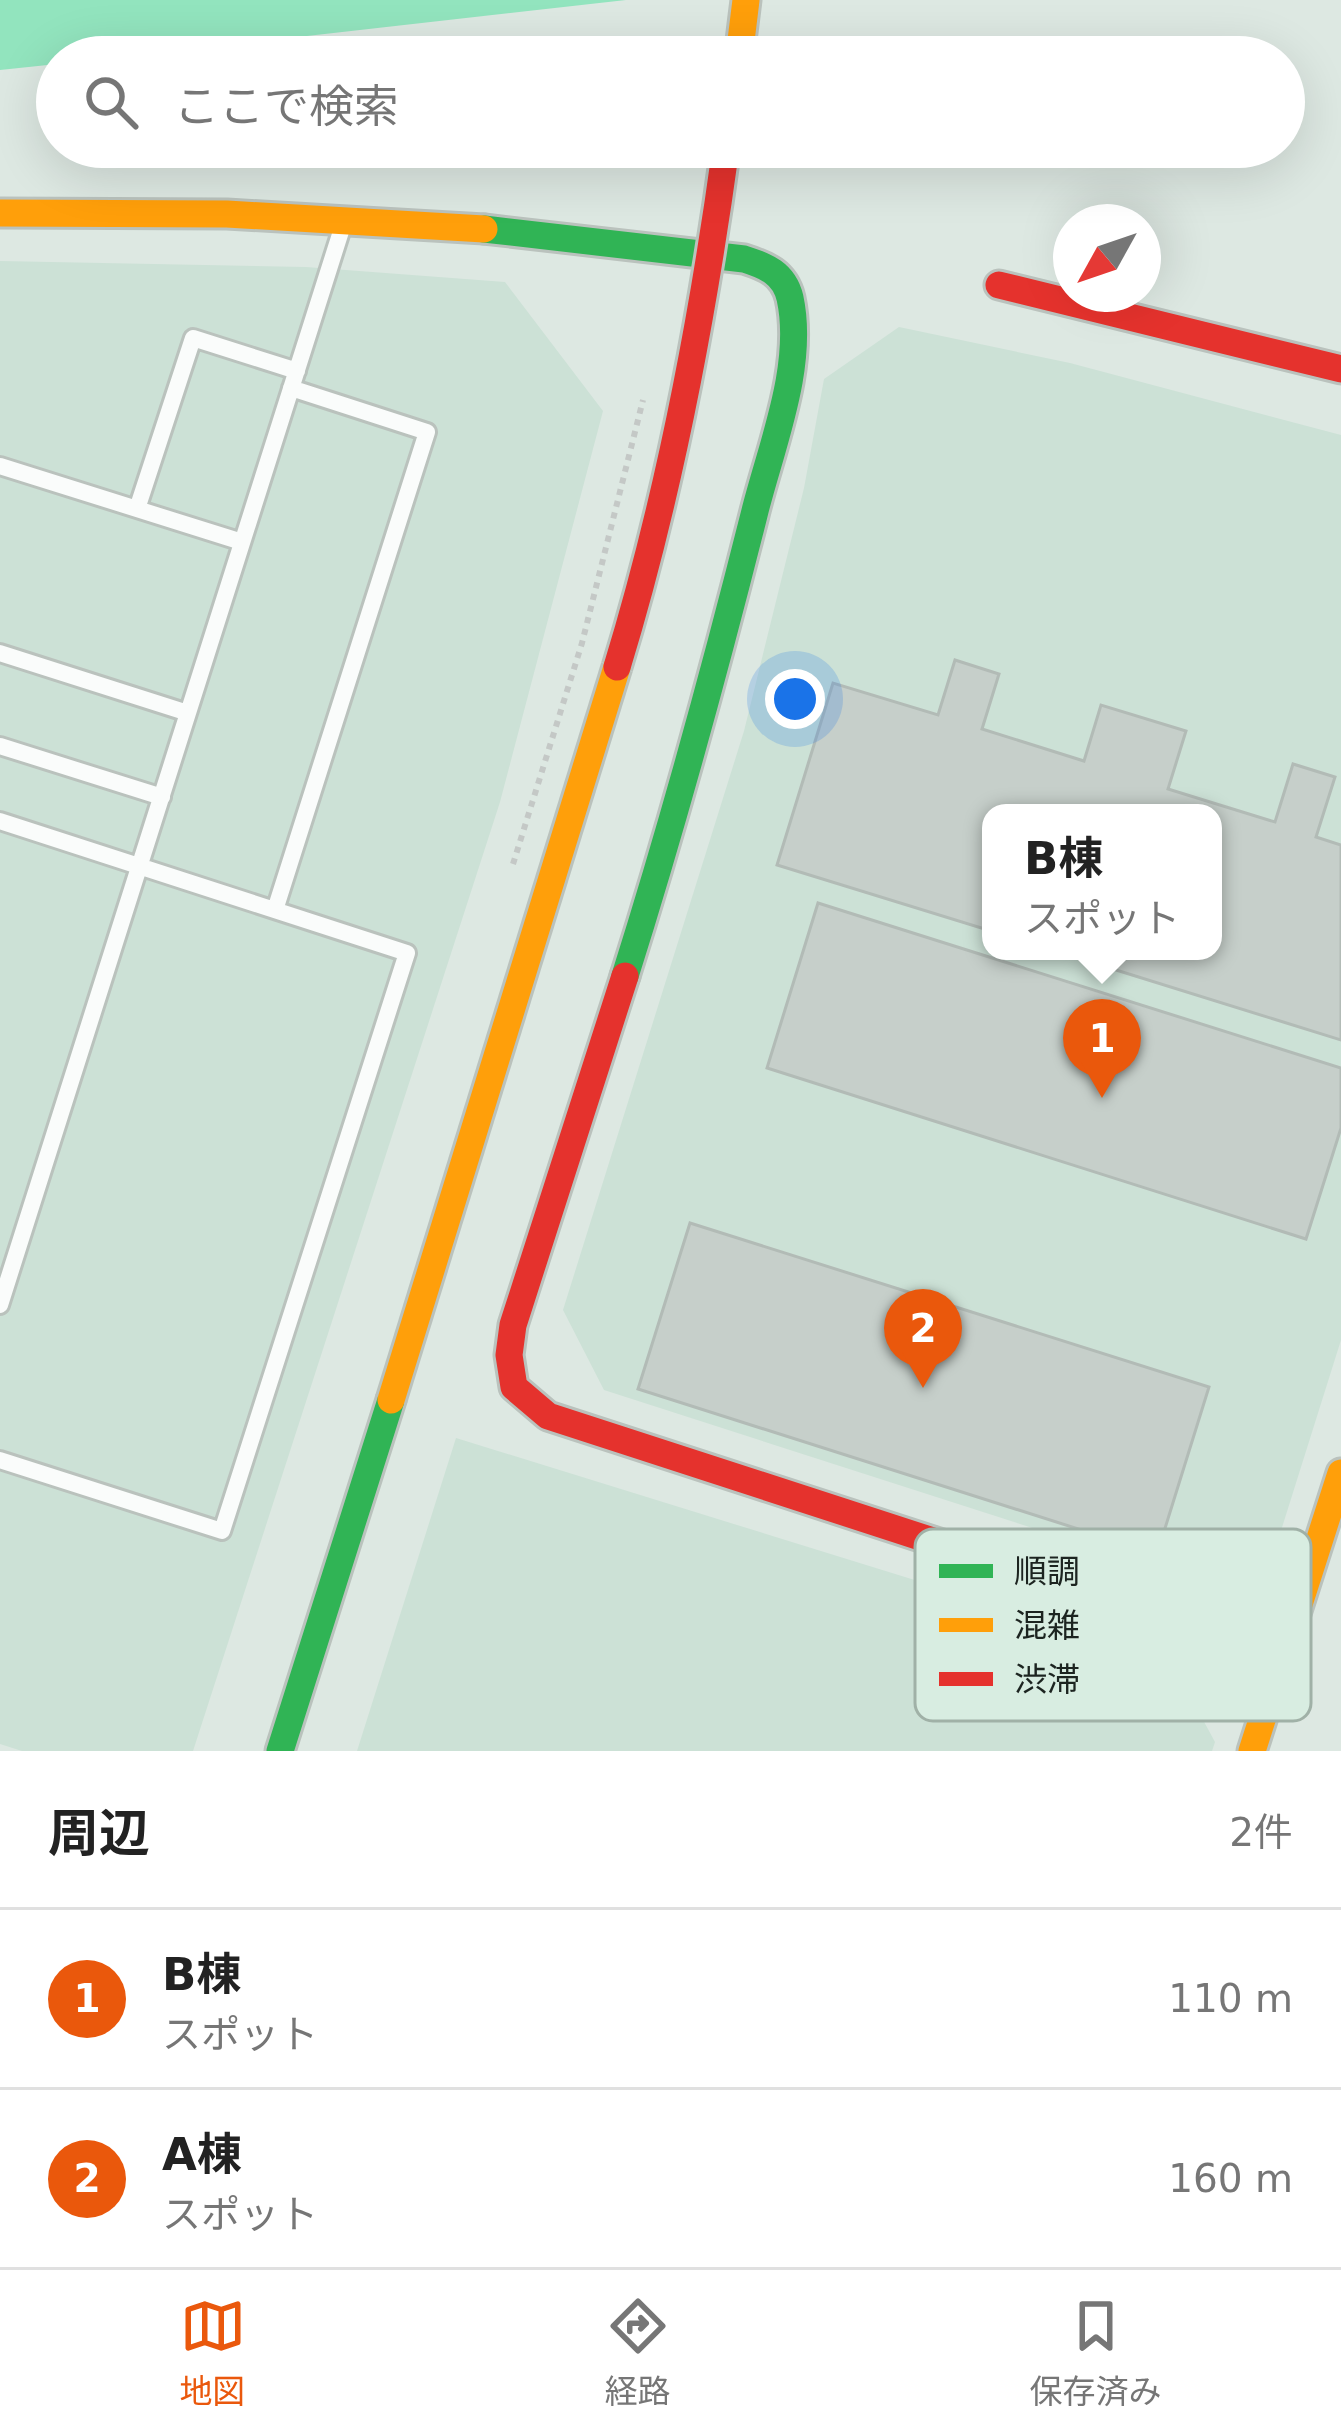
<!DOCTYPE html>
<html lang="ja">
<head>
<meta charset="utf-8">
<style>
  body { margin:0; font-family:"DejaVu Sans","Noto Sans JP",sans-serif; background:#f2f2f2; color:#222 }
  .compass { position:absolute; left:1053px; top:204px; width:108px; height:108px; border-radius:50%; background:#fff; box-shadow:0 12px 48px #0002; rotate:230deg }
  .you { position:absolute; left:795px; top:699px; width:42px; height:42px; margin:-30px; border:9px solid #fff; border-radius:50%; background:#1a73e8; box-shadow:0 0 0 18px #1a73e833 }
  .badge { display:grid; place-items:center; width:78px; height:78px; border-radius:50%; background:#ea580c; color:#fff; font-size:39px; font-weight:700 }
  .pin { position:absolute; translate:-50% -99px; filter:drop-shadow(0 3px 6px #0008) }
  .pin::after { content:''; position:absolute; top:63px; width:42px; height:36px; background:inherit; clip-path:polygon(0 0,100% 0,50% 100%) }
  .popup { position:absolute; left:982px; top:804px; width:240px; height:156px; box-sizing:border-box; display:grid; place-content:center; border-radius:24px; background:#fff; filter:drop-shadow(0 3px 9px #0005); font-size:39px; white-space:nowrap; color:#767676 }
  .popup b { font-size:45px; color:#222 }
  .popup::after { content:''; position:absolute; left:50%; top:100%; margin-left:-24px; border:24px solid transparent; border-top-color:#fff }
  .list { margin:0; padding:0; list-style:none }
  h2 { display:flex; justify-content:space-between; align-items:center; height:156px; margin:0; padding:0 48px; font-size:51px }
  h2 small { font-size:39px; font-weight:400; color:#767676 }
  .list li { display:grid; grid-template-columns:78px 1fr auto; gap:36px; align-items:center; box-sizing:border-box; height:180px; padding:0 48px; border-top:3px solid #e0e0e0 }
  .list b { display:block; font-size:45px; white-space:nowrap }
  .list p { margin:0; font-size:39px; white-space:nowrap; color:#767676 }
  .list em { font-size:39px; font-style:normal; color:#767676 }
  .icon { flex:none; width:66px; height:66px; fill:none; stroke:currentColor; stroke-width:2; stroke-linecap:round; stroke-linejoin:round }
  .map { position:relative; flex:none; width:1341px; height:1751px; overflow:hidden }
  .search { position:absolute; background:#fff; box-shadow:0 12px 48px #0002; left:36px; right:36px; top:36px; height:132px; display:flex; align-items:center; gap:30px; box-sizing:border-box; padding:0 42px; border-radius:66px; color:#767676; font-size:45px }
  .sheet { height:516px; background:#fff }
  nav { display:flex; justify-content:space-around; align-items:center; box-sizing:border-box; height:168px; border-top:3px solid #e0e0e0; background:#fff; font-size:33px; color:#767676 }
  nav a { display:grid; justify-items:center; gap:6px }
  nav .on { color:#ea580c }
  .map>svg:first-child { display:block }
</style>
</head>
<body>
<div class="map">
<svg width="1341" height="1751" viewBox="0 0 1341 1751">
  <rect width="100%" height="100%" fill="#dde8e2"/>
  <path fill="#cce1d6" fill-rule="evenodd" d="M0,261L306,267L505,282L603,411L500,802L193,1751H22L0,1744Z
    M899,327L1070,363L1341,435V1340L1279,1537L1197,1581L604,1390L563,1310L744,731L804,488L824,379ZM991,813H1213V951H991Z
    M456,1438L1170,1659L1215,1742L1212,1751H357Z"/>
  <path fill="#92e4be" d="M0,0H626L120,57H57V64L0,70Z"/>
  <path fill="#c6cfca" stroke="#b2bbb6" stroke-width="3" d="M955,660L999,674L982,729L1084,761L1101,705L1186,731L1168,789L1275,822L1293,764L1335,777L1316,837L1341,845V1040L1055,951H1213V813H991V931L777,865L833,683L938,715Z
    M818,903L1341,1068V1128L1306,1239L767,1068Z
    M690,1223L1209,1387L1157,1554L638,1389Z"/>
  <g fill="none" stroke-linecap="round" stroke-linejoin="round">
    <defs>
      <path id="lane" d="M0,466L242,542
        M137,509L193,338L297,371
        M0,653L188,713
        M0,746L162,797
        M0,821L407,953L222,1531L0,1460
        M275,910L427,432L291,388
        M0,1305L343,225"/>
      <path id="fast" d="M484,229L744,259C766,266 784,273 790,298C805,367 770,449 754,515C715,670 673,824 625,976
        M1059,1582L1283,1654
        M280,1751L391,1400"/>
      <path id="slow" d="M739,57L746,0
        M0,213L227,214L484,229
        M1252,1751L1341,1473"/>
      <path id="jam" d="M999,285L1341,369
        M625,976L513,1325L509,1355L514,1387L548,1416L1059,1582"/>
    </defs>
    <use href="#lane" stroke="#bac2bd" stroke-width="22"/>
    <use href="#fast" stroke="#bac2bd" stroke-width="33"/>
    <use href="#slow" stroke="#bac2bd" stroke-width="33"/>
    <use href="#jam" stroke="#bac2bd" stroke-width="33"/>
    <use href="#lane" stroke="#fafcfb" stroke-width="16"/>
    <use href="#fast" stroke="#30b455" stroke-width="27"/>
    <use href="#slow" stroke="#ff9f0a" stroke-width="27"/>
    <use href="#jam" stroke="#e5322d" stroke-width="27"/>
    <defs>
      <path id="slow-bridge" d="M391,1400L617,667"/>
      <path id="jam-bridge" d="M617,667C669,497 702,323 726,147"/>
    </defs>
    <use href="#slow-bridge" stroke="#bac2bd" stroke-width="33" stroke-linecap="butt"/>
    <use href="#jam-bridge" stroke="#bac2bd" stroke-width="33" stroke-linecap="butt"/>
    <path stroke="#c4c8c6" stroke-width="6" stroke-dasharray="6 6" stroke-linecap="butt" d="M513,864L582,643L643,400"/>
    <use href="#slow-bridge" stroke="#ff9f0a" stroke-width="27"/>
    <use href="#jam-bridge" stroke="#e5322d" stroke-width="27"/>
  </g>
  <rect x="915" y="1529" width="396" height="192" rx="18" fill="#d8ede1" stroke="#a0b1a7" stroke-width="3"/>
  <rect x="939" y="1564" width="54" height="14" fill="#30b455"/>
  <rect x="939" y="1618" width="54" height="14" fill="#ff9f0a"/>
  <rect x="939" y="1672" width="54" height="14" fill="#e5322d"/>
  <g font-size="33" fill="#1c2420">
    <text x="1014" y="1583">順調</text>
    <text x="1014" y="1637">混雑</text>
    <text x="1014" y="1691">渋滞</text>
  </g>
</svg>
<svg class="compass" viewBox="-18 -18 36 36"><path d="M0-13l5 13h-10z" fill="#e53935"/><path d="M0 13l5-13h-10z" fill="#767676"/></svg>
<div class="you"></div>
<div class="pin badge" style="left:1102px;top:1098px">1</div>
<div class="popup"><b>B棟</b>スポット</div>
<div class="pin badge" style="left:923px;top:1388px">2</div>
<div class="search"><svg class="icon" aria-label="search" viewBox="0 0 24 24"><circle cx="10" cy="10" r="6"/><path d="M15 15l6 6"/></svg>ここで検索</div>
</div>
<section class="sheet">
<h2>周辺<small>2件</small></h2>
<ul class="list">
<li><span class="badge">1</span><div><b>B棟</b><p>スポット</p></div><em>110 m</em></li>
<li><span class="badge">2</span><div><b>A棟</b><p>スポット</p></div><em>160 m</em></li>
</ul>
</section>
<nav>
<a class="on"><svg class="icon" aria-label="map" viewBox="0 0 24 24"><path d="M3 6l6-2 6 2 6-2v14l-6 2-6-2-6 2zM9 4v14M15 6v14"/></svg>地図</a>
<a><svg class="icon" aria-label="directions" viewBox="0 0 24 24"><path d="M12 3l9 9-9 9-9-9zM9 14v-3h6M13 9l2 2-2 2"/></svg>経路</a>
<a><svg class="icon" aria-label="saved" viewBox="0 0 24 24"><path d="M7 4h10v16l-5-4-5 4z"/></svg>保存済み</a>
</nav>
</body>
</html>
